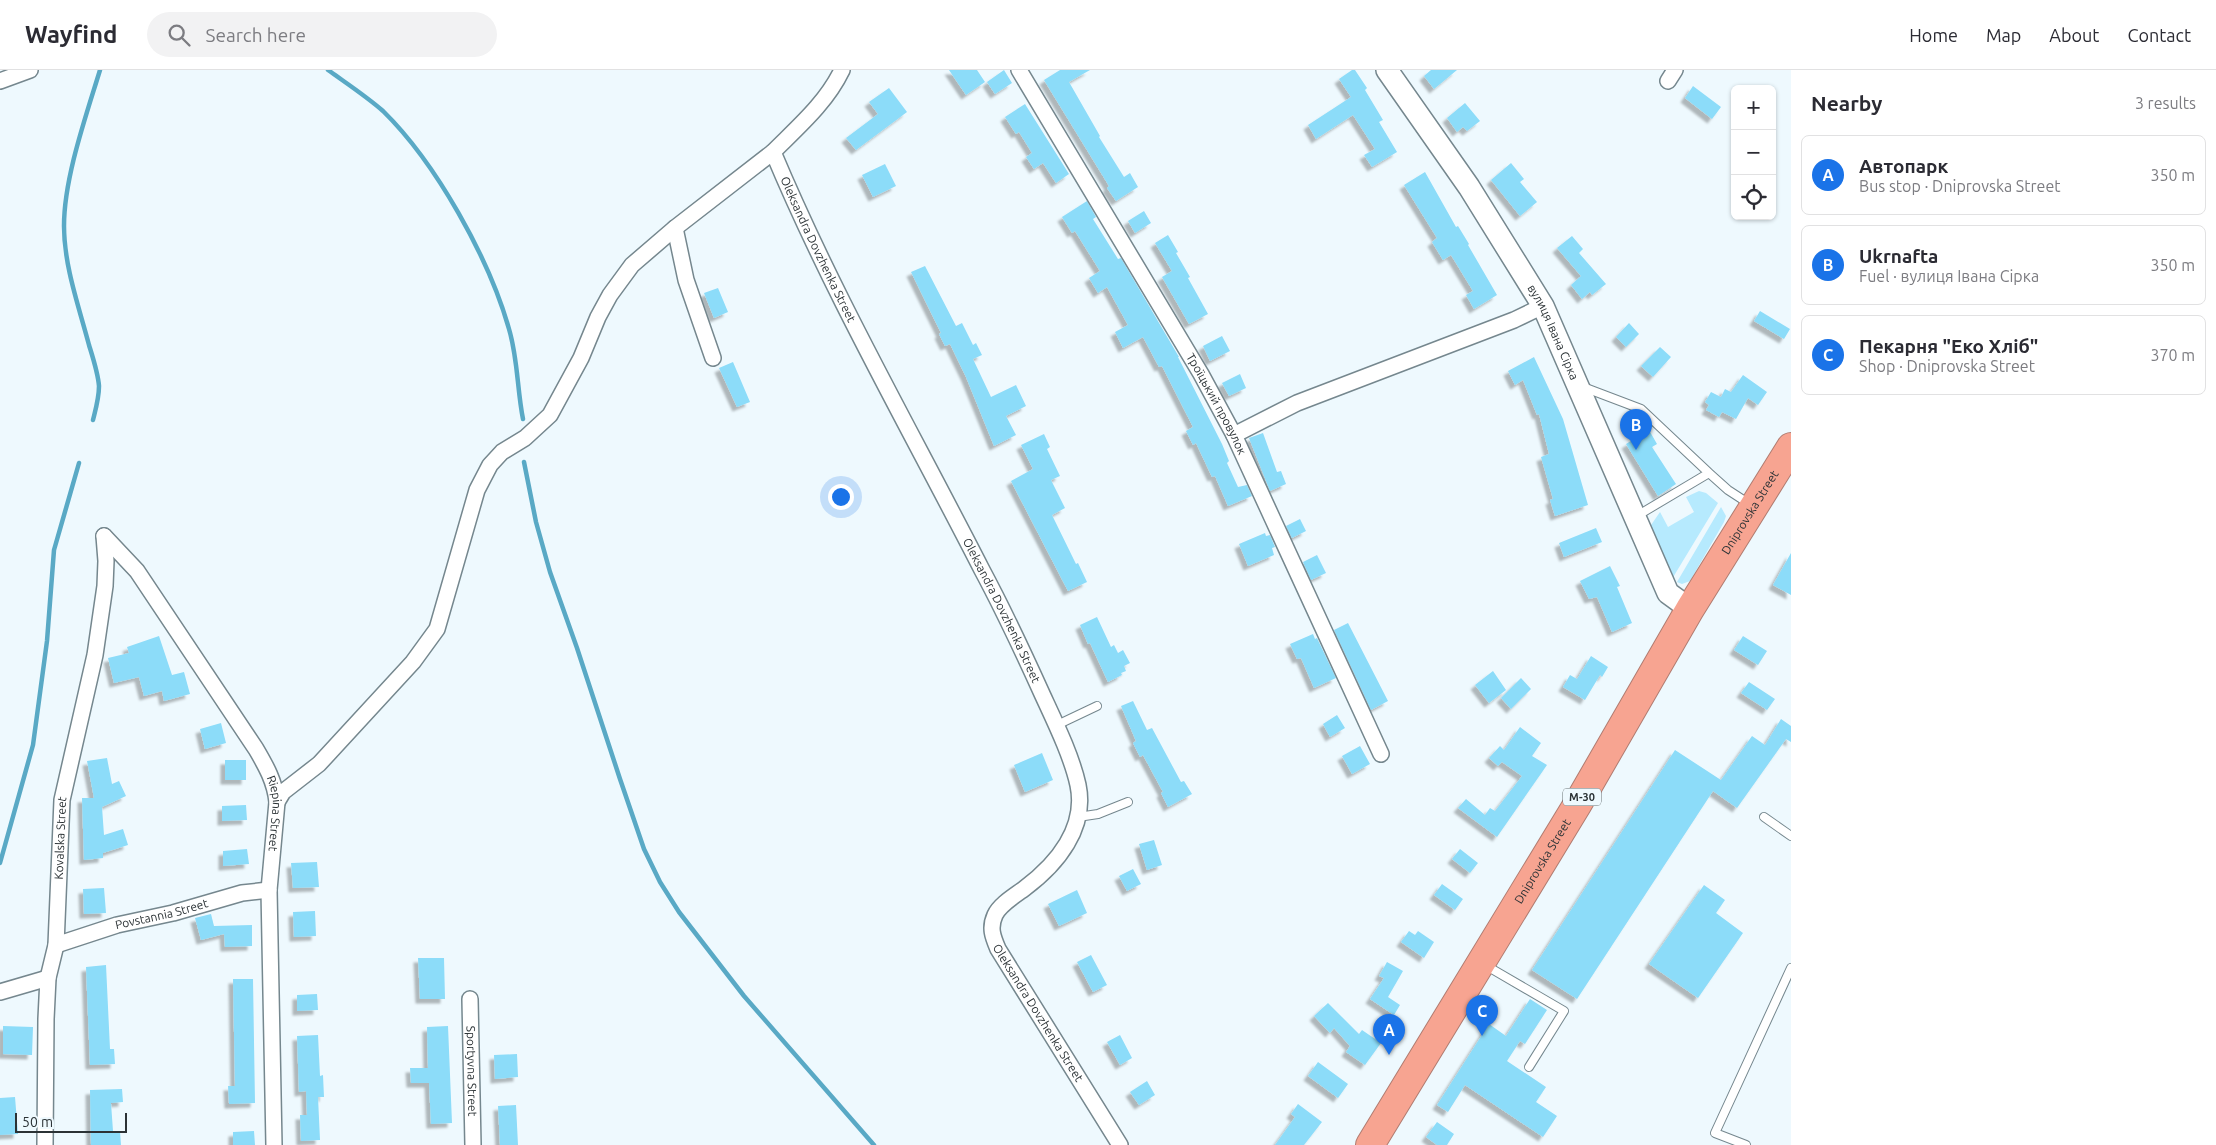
<!DOCTYPE html>
<html lang="en">
<head>
<meta charset="utf-8">
<style>
  body { margin:0; font-family:Ubuntu,sans-serif; background:#f2f2f3; color:#2b2b33 }
  .controls { position:absolute; right:15px; top:15px; display:grid; overflow:hidden; border-radius:8px; box-shadow:0 1px 4px #0004 }
  .controls button { width:45px; height:45px; display:grid; place-items:center; padding:0; border:0; border-bottom:1px solid #e1e1e2; background:#fff; color:#2b2b33; font:25px sans-serif }
  .scale { position:absolute; left:15px; bottom:12px; width:112px; box-sizing:border-box; padding-left:5px; border:2px solid #2b3235; border-top:0; font-size:14px; line-height:18px; white-space:nowrap; color:#2b3235; -webkit-text-stroke:4px #eef9fe; paint-order:stroke }
  .you { position:absolute; left:840px; top:426px; width:18px; height:18px; margin:-12px; border:4px solid #fff; border-radius:50%; background:#1a73e8; box-shadow:0 0 0 8px #1a73e833 }
  .badge { display:grid; place-items:center; width:32px; height:32px; border-radius:50%; background:#1a73e8; color:#fff; font-size:16px; font-weight:700 }
  .pin { position:absolute; translate:-50% -41px; filter:drop-shadow(0 1px 2px #0008) }
  .pin::after { content:''; position:absolute; top:26px; width:18px; height:15px; background:inherit; clip-path:polygon(0 0,100% 0,50% 100%) }
  .list { margin:0; padding:0; list-style:none }
  h2 { display:flex; justify-content:space-between; align-items:center; height:65px; margin:0; padding:0 20px; font-size:21px }
  h2 small { font-size:16px; font-weight:400; color:#7c7c81 }
  .list li { display:grid; grid-template-columns:32px 1fr auto; gap:15px; align-items:center; box-sizing:border-box; height:80px; margin:0 10px 10px; padding:0 10px; border:1px solid #e1e1e2; border-radius:8px }
  .list b { display:block; font-size:19px; white-space:nowrap }
  .list p { margin:0; font-size:16px; white-space:nowrap; color:#7c7c81 }
  .list em { font-size:16px; font-style:normal; color:#7c7c81 }
  .icon { flex:none; width:28px; height:28px; fill:none; stroke:currentColor; stroke-width:2; stroke-linecap:round; stroke-linejoin:round }
  .map { position:relative; flex:none; width:1791px; height:1075px; overflow:hidden }
  header { display:flex; align-items:center; gap:30px; box-sizing:border-box; height:70px; padding:0 25px; background:#fff; border-bottom:1px solid #e1e1e2 }
  header strong { font-size:24px }
  nav { display:flex; gap:28px; margin-inline-start:auto; font-size:18px }
  .search { width:350px; height:45px; background:#f2f2f3; display:flex; align-items:center; gap:12px; box-sizing:border-box; padding:0 18px; border-radius:28px; color:#7c7c81; font-size:19px }
  main { display:flex }
  aside { flex:1; background:#fff }
  .map>svg:first-child { display:block }
</style>
</head>
<body>
<header>
<strong>Wayfind</strong>
<div class="search"><svg class="icon" aria-label="search" viewBox="0 0 24 24"><circle cx="10" cy="10" r="6"/><path d="M15 15l6 6"/></svg>Search here</div>
<nav><a>Home</a><a>Map</a><a>About</a><a>Contact</a></nav>
</header>
<main>
<div class="map">
<svg width="1791" height="1075" viewBox="0 0 1791 1075">
  <defs>
    <filter id="shadow"><feDropShadow dx="-4.5" dy="4.5" stdDeviation="1" flood-color="#0004"/></filter>
  </defs>
  <rect width="100%" height="100%" fill="#eef9fe"/>
  <path fill="#b6eafe" d="M1699,421L1706,423L1718,433L1672,509L1649,458L1660,442L1668,457L1694,442L1686,427Z
    M1721,437L1726,446L1724,452L1690,511L1682,514L1677,512Z"/>
  <g fill="none" stroke-linecap="round" stroke-linejoin="round">
    <path stroke="#59a9c5" stroke-width="4.5" d="M328,0C346,13 366,26 383,41C436,93 489,188 509,259C518,289 517,319 523,349
      M93,350C96,338 99,328 99,316C98,303 93,288 89,275C79,237 64,196 64,156C64,108 86,46 100,0
      M524,392L536,452L550,502L577,578L620,709L644,779L660,812L679,842L744,926L874,1075
      M0,793L33,675L47,571L54,480L79,393"/>
  </g>
  <path fill="#8cdcf9" filter="url(#shadow)" d="M949,0H977L985,12L966,25Z
    M1004,0L1012,13L995,24L987,12Z
    M1060,0H1090L1069,12L1100,66L1099,67L1124,107L1130,103L1138,117L1116,131L1107,118L1109,116L1044,10Z
    M1352,0H1355L1367,18L1365,20L1383,50L1379,52L1397,82L1372,97L1364,85L1375,79L1353,45L1316,69L1308,55L1351,27L1339,9Z
    M1431,0H1457L1434,19L1424,6Z
    M1693,16L1721,37L1712,49L1685,28Z
    M889,18L907,42L856,80L846,68L878,44L869,32Z
    M1465,33L1480,51L1467,61L1463,57L1457,62L1447,48Z
    M1025,34L1069,104L1056,113L1043,93L1034,99L1026,87L1032,83L1019,62L1016,64L1005,47Z
    M1511,93L1524,109L1520,112L1537,132L1520,146L1491,110Z
    M885,94L896,116L873,127L862,105Z
    M1425,102L1456,157L1458,156L1469,174L1468,175L1497,225L1474,239L1466,225L1473,221L1451,185L1443,190L1432,172L1437,168L1404,115Z
    M1087,131L1096,147L1093,149L1118,189L1121,188L1179,287H1178L1222,374L1229,391L1227,393L1238,417L1247,415L1252,426L1228,436L1215,406L1212,407L1196,373L1193,375L1186,361L1193,357L1162,296L1159,297L1143,267L1123,278L1115,262L1128,255L1107,217L1098,223L1089,208L1100,201L1075,161L1072,163L1062,147Z
    M1144,141L1151,153L1135,163L1128,151Z
    M1168,165L1178,182L1176,183L1190,207L1188,208L1208,244L1189,254L1162,207L1172,201L1155,173Z
    M1572,166L1583,179L1579,183L1606,214L1592,225L1590,222L1582,229L1571,215L1581,206L1557,178Z
    M925,196L956,256L962,253L973,275L976,273L982,285L973,289L991,327L1016,315L1026,336L1006,346L1016,365L994,376L966,307L950,274L945,276L939,264L941,263L911,202Z
    M718,218L728,242L714,248L704,223Z
    M1760,241L1790,259L1784,269L1754,251Z
    M1629,253L1639,264L1626,277L1616,267Z
    M1222,266L1230,281L1210,291L1203,276Z
    M1660,277L1671,287L1653,307L1641,296Z
    M1534,287L1563,349L1588,435L1555,446L1550,430L1553,429L1541,387L1549,384L1539,344L1537,345L1523,310L1515,315L1508,301Z
    M733,292L750,332L737,337L719,298Z
    M1240,304L1246,318L1229,326L1222,313Z
    M1743,305L1767,322L1758,335L1748,328L1736,349L1722,342L1719,347L1706,340L1709,335L1705,332L1711,322L1721,327L1725,319L1731,322Z
    M1649,360L1657,374L1652,377L1676,414L1658,426L1626,374Z
    M1263,363L1277,402L1281,401L1286,414L1270,421L1249,368Z
    M1044,364L1050,377L1047,379L1060,406L1051,410L1065,438L1052,445L1076,494L1078,493L1087,512L1068,521L1011,411L1033,399L1021,375Z
    M1300,449L1306,461L1292,468L1286,456Z
    M1596,458L1602,472L1564,487L1559,473Z
    M1265,463L1266,466L1270,465L1275,477L1272,478L1274,485L1248,496L1239,474Z
    M1791,483V525L1773,515Z
    M1317,485L1326,503L1311,510L1303,492Z
    M1610,496L1620,516L1617,517L1632,553L1612,562L1597,527L1589,529L1580,511Z
    M1097,547L1111,577L1114,575L1118,583L1123,580L1130,593L1124,596L1126,601L1121,603L1122,605L1108,612L1090,573L1088,574L1080,555Z
    M1348,553L1388,631L1371,640L1334,560Z
    M1313,564L1315,569L1317,568L1336,608L1314,618L1301,588L1297,589L1290,574Z
    M159,566L172,605L184,602L190,624L164,631L162,621L144,626L139,607L114,613L108,588L129,583L127,577Z
    M1743,566L1767,581L1758,595L1734,580Z
    M1591,586L1608,597L1602,607L1600,605L1585,630L1563,617L1570,605L1577,609Z
    M1493,601L1506,620L1489,633L1475,615Z
    M1521,608L1531,619L1511,639L1501,628Z
    M1749,612L1775,629L1767,640L1741,623Z
    M1133,631L1147,660L1152,658L1181,712L1184,711L1192,724L1168,737L1161,723L1163,722L1143,685L1140,687L1133,673L1136,671L1121,636Z
    M1337,645L1345,658L1330,667L1323,654Z
    M1781,649L1791,656V672L1786,669L1737,738L1713,721L1577,929L1532,900L1675,680L1721,710L1752,666L1765,675Z
    M221,653L226,673L205,679L200,659Z
    M1520,657L1541,673L1532,686L1547,695L1497,767L1458,738L1466,729L1485,745L1490,738L1495,741L1522,706L1502,692L1498,696L1489,688L1500,676L1504,680Z
    M1360,676L1370,694L1352,704L1342,686Z
    M1042,683L1053,710L1025,722L1014,695Z
    M107,688L112,714L119,711L126,726L102,737L104,765L123,759L128,775L103,783V788L84,790L82,728H94L87,691Z
    M225,690H246V710H225Z
    M246,735L247,750L222,751V736Z
    M1154,770L1162,795L1147,800L1139,774Z
    M247,779L249,794L223,796V781Z
    M1460,779L1478,793L1470,803L1452,789Z
    M317,792L319,817L293,818L291,793Z
    M1133,799L1141,814L1127,821L1119,806Z
    M1442,814L1463,829L1455,840L1434,825Z
    M1704,815L1725,830L1716,843L1743,863L1698,928L1649,894Z
    M104,818L106,843L84,844L83,819Z
    M1077,820L1087,843L1059,856L1048,834Z
    M315,841L316,866L294,867L293,842Z
    M211,844L214,856L252,855V876L225,877L224,864L201,870L195,848Z
    M1409,861L1415,865L1418,861L1434,872L1424,888L1401,872Z
    M1091,885L1107,915L1093,922L1077,892Z
    M418,888H444L445,929H420Z
    M1387,892L1403,901L1388,927L1400,935L1394,945L1370,929L1384,908L1379,906Z
    M106,895L110,979H114L115,994L90,995L86,897Z
    M233,909H253L255,1033L229,1034L228,1016H235Z
    M317,924L318,940L297,941V925Z
    M1530,929L1547,940L1525,974L1520,971L1507,991L1546,1017L1536,1032L1557,1046L1543,1067L1465,1015L1448,1042L1437,1035L1489,954L1506,966Z
    M1328,933L1359,964L1362,960L1381,973L1365,995L1346,982L1350,976L1334,958L1330,963L1314,946Z
    M3,956L33,957L32,985L3,984Z
    M448,956L452,1053L431,1054L429,1013H411L410,998H428L427,957Z
    M318,965L320,1006L323,1005L324,1027H318L320,1070L301,1071L300,1045H307L306,1021L299,1022L297,966Z
    M1120,965L1132,988L1120,995L1107,972Z
    M517,984L518,1007L495,1009L494,985Z
    M1318,992L1348,1014L1338,1028L1308,1006Z
    M1147,1011L1155,1025L1139,1035L1130,1022Z
    M122,1019L123,1032L111,1033L113,1061H120L121,1075H91L90,1020Z
    M15,1027L18,1064L0,1065V1028Z
    M1298,1034L1322,1052L1304,1075H1275L1295,1047L1291,1044Z
    M516,1035L518,1075H500L498,1036Z
    M1437,1052L1454,1064L1447,1075H1437L1426,1067Z
    M254,1061L255,1075H233V1062Z"/>
  <g fill="none" stroke-linecap="round" stroke-linejoin="round">
    <defs>
      <path id="lane" d="M1583,317L1641,339L1709,403
        M1635,447L1709,403L1728,420L1751,435
        M1057,655L1097,636
        M1078,747L1098,744L1128,732
        M1764,747L1791,766
        M1485,895L1564,941L1529,997
        M1746,1075L1715,1063L1791,898"/>
      <g id="street">
        <path id="s1" d="M842,0C826,33 799,56 773,82C833,225 911,361 982,500C1004,541 1024,584 1043,626C1055,652 1072,687 1078,715C1087,758 1057,794 1025,818C1016,825 1000,834 995,845C989,858 993,867 998,879L1120,1075"/>
        <path id="s2" d="M1019,0L1201,304L1234,365L1381,684"/>
        <path d="M0,11L30,0"/>
        <path d="M1668,11L1675,0"/>
        <path d="M675,158L686,210L713,288"/>
        <path d="M1234,365L1297,333L1514,250L1543,236"/>
        <path id="s3" d="M104,466L137,501L256,679C266,696 275,712 277,732L269,820L274,1075"/>
        <path d="M277,732L283,722L319,694L413,592L437,559L477,420L490,395L502,382L525,368L550,345L581,288L598,247L610,225L632,195L675,158L773,82"/>
        <path id="s4" d="M56,875L117,855L173,843L242,823L269,820"/>
        <path d="M0,922L48,908"/>
        <path id="s5" d="M470,929L473,1075"/>
        <path id="s6" d="M45,1075L46,949L48,908L56,875L62,730L95,585L105,516L106,491L104,466"/>
      </g>
      <g id="secondary">
        <path id="s7" d="M1387,0L1469,117L1543,236L1668,523L1690,539"/>
      </g>
      <g id="highway">
        <path id="s8" d="M1370,1075L1577,735L1690,539L1791,377"/>
      </g>
    </defs>
    <use href="#lane" stroke="#75878e" stroke-width="10"/>
    <use href="#street" stroke="#75878e" stroke-width="18"/>
    <use href="#secondary" stroke="#75878e" stroke-width="24"/>
    <use href="#highway" stroke="#b07c71" stroke-width="30"/>
    <use href="#lane" stroke="#fff" stroke-width="8"/>
    <use href="#street" stroke="#fff" stroke-width="15"/>
    <use href="#secondary" stroke="#fff" stroke-width="21"/>
    <use href="#highway" stroke="#f7a491" stroke-width="28"/>
  </g>
  <g text-anchor="middle" stroke-width="4.5" stroke-linejoin="round" paint-order="stroke">
    <rect fill="#eef9fe" stroke="#666e71" stroke-width="1" x="1563" y="718.5" width="38" height="17" rx="4"/>
    <g font-size="11" font-weight="bold" fill="#2b3235">
      <text x="1582" y="731">М-30</text>
    </g>
    <g font-size="12" fill="#2b3235" stroke="#eef9fe">
      <text dy="4" stroke="none"><textPath href="#s1" startOffset="215">Oleksandra Dovzhenka Street</textPath></text>
      <text dy="4" stroke="none"><textPath href="#s7" startOffset="311">вулиця Івана Сірка</textPath></text>
      <text dy="4" stroke="none"><textPath href="#s2" startOffset="388">Троїцький провулок</textPath></text>
      <text dy="4" stroke="none"><textPath href="#s8" startOffset="738">Dniprovska Street</textPath></text>
      <text dy="4" stroke="none"><textPath href="#s1" startOffset="620">Oleksandra Dovzhenka Street</textPath></text>
      <text dy="4" stroke="none"><textPath href="#s3" startOffset="331">Riepina Street</textPath></text>
      <text dy="4" stroke="none"><textPath href="#s6" startOffset="308">Kovalska Street</textPath></text>
      <text dy="4" stroke="none"><textPath href="#s8" startOffset="332">Dniprovska Street</textPath></text>
      <text dy="4" stroke="none"><textPath href="#s4" startOffset="110">Povstannia Street</textPath></text>
      <text dy="4" stroke="none"><textPath href="#s1" startOffset="1085">Oleksandra Dovzhenka Street</textPath></text>
      <text dy="4" stroke="none"><textPath href="#s5" startOffset="72">Sportyvna Street</textPath></text>
    </g>
  </g>
</svg>
<div class="controls">
<button>+</button>
<button>−</button>
<button><svg class="icon" aria-label="locate" viewBox="0 0 24 24"><circle cx="12" cy="12" r="6"/><path d="M12 2v4M12 18v4M2 12h4M18 12h4"/></svg></button>
</div>
<div class="scale">50 m</div>
<div class="you"></div>
<div class="pin badge" style="left:1389px;top:985px">A</div>
<div class="pin badge" style="left:1636px;top:380px">B</div>
<div class="pin badge" style="left:1482px;top:966px">C</div>
</div>
<aside>
<h2>Nearby<small>3 results</small></h2>
<ul class="list">
<li><span class="badge">A</span><div><b>Автопарк</b><p>Bus stop · Dniprovska Street</p></div><em>350 m</em></li>
<li><span class="badge">B</span><div><b>Ukrnafta</b><p>Fuel · вулиця Івана Сірка</p></div><em>350 m</em></li>
<li><span class="badge">C</span><div><b>Пекарня &quot;Еко Хліб&quot;</b><p>Shop · Dniprovska Street</p></div><em>370 m</em></li>
</ul>
</aside>
</main>
</body>
</html>
